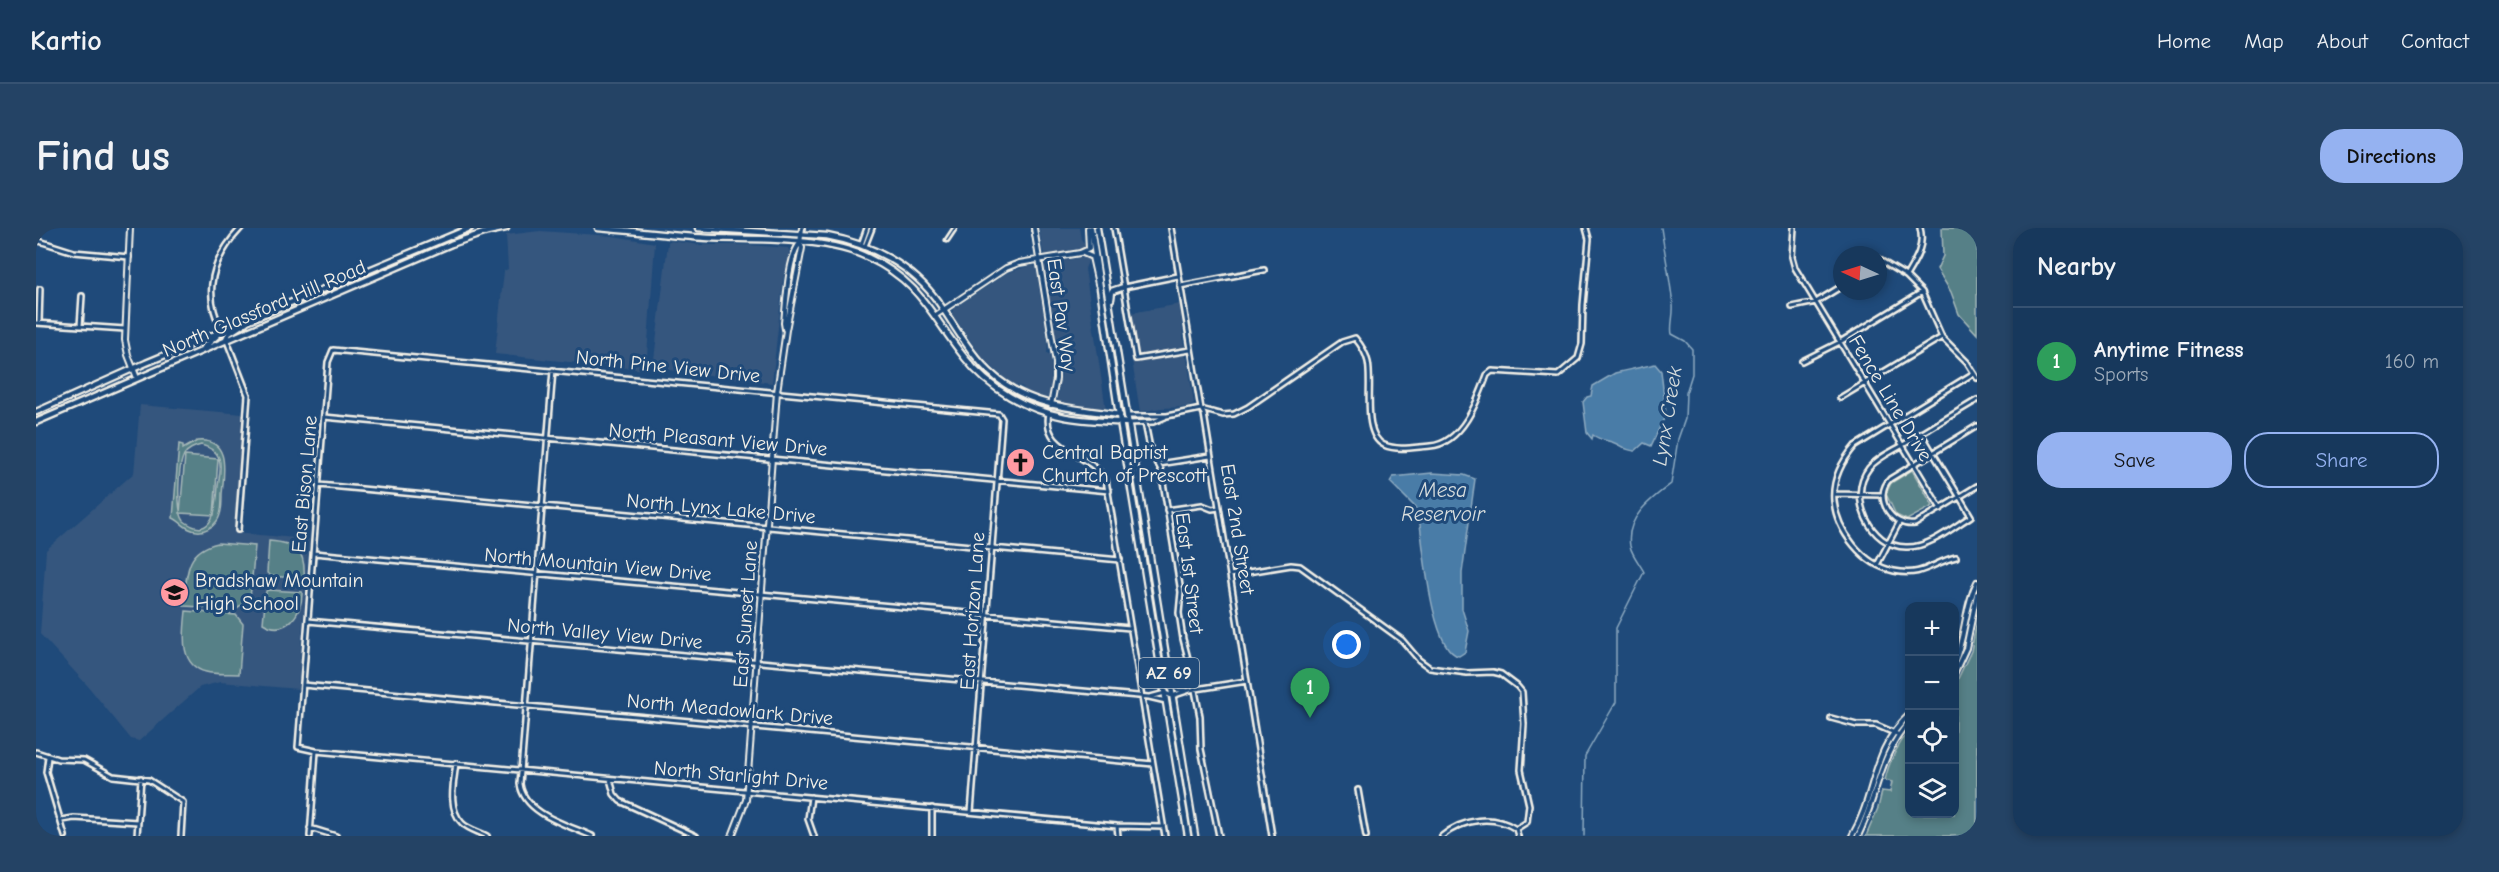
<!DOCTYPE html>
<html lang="en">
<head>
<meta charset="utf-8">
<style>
  body { margin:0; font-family:"Comic Neue",sans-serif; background:#244365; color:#f1f3f6 }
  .controls { position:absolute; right:18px; bottom:18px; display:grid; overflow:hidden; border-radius:12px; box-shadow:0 3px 9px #0003 }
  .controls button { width:54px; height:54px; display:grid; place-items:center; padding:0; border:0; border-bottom:2px solid #365272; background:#17385c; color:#f1f3f6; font:30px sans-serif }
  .compass { position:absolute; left:1797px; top:18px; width:54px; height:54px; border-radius:50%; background:#17385c; box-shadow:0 3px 9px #0003; rotate:274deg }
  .you { position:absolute; left:1311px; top:417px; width:21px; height:21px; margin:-15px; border:4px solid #fff; border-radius:50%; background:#1a73e8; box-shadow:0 0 0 9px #1a73e833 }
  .badge { display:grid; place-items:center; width:39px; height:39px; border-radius:50%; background:#95b2f1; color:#fff; font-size:20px; font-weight:700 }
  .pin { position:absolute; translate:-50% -50px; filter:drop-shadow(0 2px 3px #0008) }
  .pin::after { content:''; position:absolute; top:32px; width:21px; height:18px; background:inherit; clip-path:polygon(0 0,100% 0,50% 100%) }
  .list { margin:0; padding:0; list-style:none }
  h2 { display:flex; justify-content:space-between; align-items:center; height:78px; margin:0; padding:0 24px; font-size:26px }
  h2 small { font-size:20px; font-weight:400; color:#9eacbb }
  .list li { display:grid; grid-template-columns:39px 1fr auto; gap:18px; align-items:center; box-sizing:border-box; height:108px; padding:0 24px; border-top:2px solid #365272 }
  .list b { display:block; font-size:22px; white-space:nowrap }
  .list p { margin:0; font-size:20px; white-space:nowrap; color:#9eacbb }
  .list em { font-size:20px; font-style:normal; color:#9eacbb }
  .actions { display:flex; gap:12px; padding:18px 24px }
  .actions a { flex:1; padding:14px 0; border:2px solid #95b2f1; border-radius:24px; text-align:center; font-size:21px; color:#95b2f1 }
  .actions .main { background:#95b2f1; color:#111 }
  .icon { flex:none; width:33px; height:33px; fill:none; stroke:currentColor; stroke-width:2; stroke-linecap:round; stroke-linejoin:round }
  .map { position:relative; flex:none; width:1941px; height:608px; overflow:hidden; border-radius:24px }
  header { display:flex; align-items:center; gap:36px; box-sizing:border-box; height:84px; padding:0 30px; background:#17385c; border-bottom:2px solid #365272 }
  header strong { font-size:28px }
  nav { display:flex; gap:33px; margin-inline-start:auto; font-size:21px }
  .intro { display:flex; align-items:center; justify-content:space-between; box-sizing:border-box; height:144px; padding:0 36px }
  h1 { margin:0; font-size:42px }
  .button { padding:15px 27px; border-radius:24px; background:#95b2f1; color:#111; font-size:21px; font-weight:700 }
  main { display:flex; gap:36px; padding:0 36px }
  aside { flex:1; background:#17385c; border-radius:24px; box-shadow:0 3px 9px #0003 }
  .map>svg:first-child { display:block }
</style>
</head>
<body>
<header>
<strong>Kartio</strong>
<nav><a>Home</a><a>Map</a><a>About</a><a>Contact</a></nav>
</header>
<div class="intro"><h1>Find us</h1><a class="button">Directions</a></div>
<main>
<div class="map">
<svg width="1941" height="608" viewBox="0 0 1941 608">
  <rect width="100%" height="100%" fill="#1f4a7a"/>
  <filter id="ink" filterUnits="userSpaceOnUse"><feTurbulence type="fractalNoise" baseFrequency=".0167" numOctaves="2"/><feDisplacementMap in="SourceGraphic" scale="12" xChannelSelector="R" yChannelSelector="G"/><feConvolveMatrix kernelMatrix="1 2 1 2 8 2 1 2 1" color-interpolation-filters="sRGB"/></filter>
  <g filter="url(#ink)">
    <path fill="#35567e" d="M1003,0H1043L1045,11L1051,19L1010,27L1007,24Z
      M504,3L577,8L619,15L610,142L459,126L468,43L472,41L470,7Z
      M635,13L665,17H713L752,20L754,24L747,53L736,155L617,140L632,15Z
      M1050,29L1053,30L1049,41L1070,182L1038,179L1021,174L1025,145L1008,39L1010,35Z
      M996,37L1000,39L1012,114L1011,125L1014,127L1016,138L1014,168L1009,170L989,163L987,159L977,156L966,148L945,128L916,86L917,81L971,45Z
      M1144,76L1149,128L1151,130L1158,176L1153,179L1125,180L1104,184L1095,126L1102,124L1095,85Z
      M104,177L207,186L198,305L273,311L262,461L184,454L164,459L103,513L95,511L51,457L4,406L10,322L98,245Z"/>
    <path fill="#578087" stroke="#a6b8b8" stroke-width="1.5" fill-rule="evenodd" d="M1906,0H1941V106L1923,86L1915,64L1901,41L1907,28Z
      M161,213C195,210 188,244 186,266C186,275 186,286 181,293C177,299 168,304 161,303C150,303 145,293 137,290L143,216L147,217V221ZM165,217C173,219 180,222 183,230C186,239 183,250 182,258C181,277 177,315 148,293C140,283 142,238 148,227C152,221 158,219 165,217Z
      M149,228L182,231L178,287L144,285Z
      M1876,242L1897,278L1871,292L1860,287L1850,266L1855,255Z
      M233,313C261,315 270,322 268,351L235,348L231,345Z
      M182,315L219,318L214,370L201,381L148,378C151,349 147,323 182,315Z
      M232,362L266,364C267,385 250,409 227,395L230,363Z
      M150,383L200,387L207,396L203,446C193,445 180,447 170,444C142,437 148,404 150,383Z
      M1941,393V608H1830L1842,580L1846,563L1854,564L1856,554L1849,552C1853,532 1861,518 1873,503L1874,586H1918L1919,457L1935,423Z"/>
    <path fill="#4a7ca7" stroke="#8eabc1" stroke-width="1.5" d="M1619,136L1625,143L1630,186L1615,218L1608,215L1599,223C1586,222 1586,217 1576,214C1569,212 1564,212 1557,207L1556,211L1551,205L1547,174L1551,169L1555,168L1557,158L1579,145Z
      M1396,245L1428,247L1439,251L1426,345V381L1433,403L1429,424L1423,428C1395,424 1387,314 1383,289L1379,279L1354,254L1357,249Z"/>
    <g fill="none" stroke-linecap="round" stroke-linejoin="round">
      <path stroke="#8eabc1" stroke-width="1.5" d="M1548,608L1549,528L1580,474V400L1608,344C1604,336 1596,327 1594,318C1589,290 1615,271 1635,256L1642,211L1649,191L1650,165L1656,146V121L1649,113L1636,106C1634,98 1638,87 1637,77C1634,51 1629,26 1625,0"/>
      <defs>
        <path id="pedestrian" d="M911,12L919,0"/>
        <path id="minor" d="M1078,0L1100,131L1154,122
          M1135,0L1165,181L1168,186L1236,608
          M1758,0L1756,29L1759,40L1905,281
          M0,12L38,24L93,29
          M825,17L831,0
          M829,18L836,0
          M1842,31L1870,48L1886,64L1906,109L1931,134L1941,150
          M1870,48C1879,33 1889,18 1884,0
          M1144,58L1228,42
          M1088,59L1142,48
          M1756,79L1780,74L1806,58
          M0,95L89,101
          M3,95L4,61
          M44,98L46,68
          M186,103C166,64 176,31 205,0
          M191,113L212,167L202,302
          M1766,133L1804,114L1886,64
          M517,142L484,556C488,586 532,597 556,608
          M1804,170L1906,109
          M1013,185C1005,223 1055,225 1070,252L1129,608
          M1092,188H1131L1165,181L1187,187L1198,186L1212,179L1306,114L1319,110C1325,117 1330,125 1332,134C1337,156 1325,206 1348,217C1362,223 1379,219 1394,218C1426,216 1442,172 1451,147L1456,143L1522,147L1542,130L1546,116L1547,77L1553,11L1550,0
          M288,189L1073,263
          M1093,195L1117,194L1129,189
          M1109,195L1114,220L1125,242L1145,364L1143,385L1147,411L1156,446L1164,489L1165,521L1183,608
          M1941,198L1854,251C1836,269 1856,300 1879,296L1941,258
          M1885,205L1935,288C1916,300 1893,320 1870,319C1834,319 1811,268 1833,240C1841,230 1855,224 1867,217C1891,202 1916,187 1941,172
          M1123,236L1174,228
          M283,257L1084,332
          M1798,266L1846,267
          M1131,282L1166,277L1176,281L1183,280
          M278,325L1094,400
          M1920,329C1895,335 1888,349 1858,343C1827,337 1801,303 1798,273C1796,252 1806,233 1819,218L1938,145
          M1841,337L1863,295
          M1194,347L1255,337L1264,338L1366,412L1383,432L1394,440L1431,445L1457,444L1465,446L1481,458L1486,464L1488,496L1485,542L1493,577L1491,594L1480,601
          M272,393L1113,469L1130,473
          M267,457L1117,536
          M1137,458L1141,462H1150
          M1114,469L1129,465L1136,468L1154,462L1211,453
          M1795,490L1821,497H1840L1861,506
          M0,524L22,531L48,532L77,548L113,552L147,574L145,608
          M12,529L10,544L29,608
          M420,535C418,553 411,580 426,595C432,601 443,604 451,608
          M574,551L578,566L584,573L660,608
          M1322,562L1330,608
          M775,569L772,591L778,608
          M935,584L966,191L963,186L297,122L292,134L262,519L280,523L1081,598L1127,599
          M26,592L38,590L102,594
          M1081,598L1082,608
          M274,600L300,608
          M101,608L105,550
          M274,608L280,523
          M896,608V580
          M1406,608C1427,591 1457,586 1480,601L1482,608"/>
        <path id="tertiary" d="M94,0L89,112L92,127L101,150
          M998,0L1020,135V151L1015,177
          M1047,25L1056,29L1062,56
          M900,87L970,40L983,35L1044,25L1053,21L1052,0
          M749,101L748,95C750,76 752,28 764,15
          M1918,435C1930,408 1928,380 1941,354
          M1918,446L1930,420L1941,366
          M696,608L710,572L741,164L750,102L766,20L764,15L766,0
          M1816,608C1841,565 1834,523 1874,486
          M1822,608C1842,568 1842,528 1874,493"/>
        <path id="primary" d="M562,0C599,3 635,8 672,10C720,12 790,8 833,30C886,55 895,88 929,130C953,161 991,182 1029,189C1050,193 1072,193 1093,195
          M662,0L791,8C835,16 877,38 903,75C923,104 939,136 969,156C1004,180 1043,181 1084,187
          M1055,0L1083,187L1152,608
          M1061,0L1159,608
          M1075,71L1076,63L1088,59
          M190,111L193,105L210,94
          M167,120L185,104
          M0,184L110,135L434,0
          M0,194L415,16L451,4L470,0"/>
      </defs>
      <use href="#pedestrian" stroke="#f4f1e8" stroke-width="7"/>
      <use href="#minor" stroke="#f4f1e8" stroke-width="8"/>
      <use href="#tertiary" stroke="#f4f1e8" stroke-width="8"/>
      <use href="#primary" stroke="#f4f1e8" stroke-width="9"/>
      <use href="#pedestrian" stroke="#1f4a7a" stroke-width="2"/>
      <use href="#minor" stroke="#1f4a7a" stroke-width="3"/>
      <use href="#tertiary" stroke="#1f4a7a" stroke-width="4"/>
      <use href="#primary" stroke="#1f4a7a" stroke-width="4.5"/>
    </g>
  </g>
  <defs>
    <symbol id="church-disc" viewBox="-11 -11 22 22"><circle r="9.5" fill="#ff9aa2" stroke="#1f4a7a"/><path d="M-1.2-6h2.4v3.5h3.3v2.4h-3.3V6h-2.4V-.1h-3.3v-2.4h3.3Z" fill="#111"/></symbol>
    <symbol id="school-disc" viewBox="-11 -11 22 22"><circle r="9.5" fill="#ff9aa2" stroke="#1f4a7a"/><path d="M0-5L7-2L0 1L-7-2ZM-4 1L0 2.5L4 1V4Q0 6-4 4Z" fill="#111"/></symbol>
  </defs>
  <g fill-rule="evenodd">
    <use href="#church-disc" x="968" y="218" width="33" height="33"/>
    <use href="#school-disc" x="122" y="348" width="33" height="33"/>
  </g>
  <g text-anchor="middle" stroke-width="6" stroke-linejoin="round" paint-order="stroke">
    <rect fill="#1f4a7a" stroke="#b4bfc7" stroke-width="1.5" x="1103" y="430" width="60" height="30" rx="4.5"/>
    <g font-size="18" font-weight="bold" fill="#f4f1e8">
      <text x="1133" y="451">AZ 69</text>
    </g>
    <g font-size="20" fill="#f4f1e8" stroke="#1f4a7a">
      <text transform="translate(228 80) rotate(-23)" y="7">North Glassford Hill Road</text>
      <text transform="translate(1026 87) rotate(82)" y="7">East Pav Way</text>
      <text transform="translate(632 138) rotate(6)" y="7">North Pine View Drive</text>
      <text transform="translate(1855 170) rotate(59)" y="7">Fence Line Drive</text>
      <text transform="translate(682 211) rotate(5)" y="7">North Pleasant View Drive</text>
      <text transform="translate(268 256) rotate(-85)" y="7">East Bison Lane</text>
      <text transform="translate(685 280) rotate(5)" y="7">North Lynx Lake Drive</text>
      <text transform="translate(1202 301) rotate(81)" y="7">East 2nd Street</text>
      <text transform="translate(562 336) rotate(5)" y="7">North Mountain View Drive</text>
      <text transform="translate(1154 345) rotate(83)" y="7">East 1st Street</text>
      <text transform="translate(936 383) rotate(-86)" y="7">East Horizon Lane</text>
      <text transform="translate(709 386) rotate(-86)" y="7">East Sunset Lane</text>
      <text transform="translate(569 405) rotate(5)" y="7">North Valley View Drive</text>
      <text transform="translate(694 481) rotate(5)" y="7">North Meadowlark Drive</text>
      <text transform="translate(705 547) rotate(5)" y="7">North Starlight Drive</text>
    </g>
    <g font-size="20" fill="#f4f1e8" stroke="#1f4a7a" text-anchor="start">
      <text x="1006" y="231">Central Baptist<tspan x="1006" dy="23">Churtch of Prescott</tspan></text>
      <text x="159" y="359">Bradshaw Mountain<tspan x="159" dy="23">High School</tspan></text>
    </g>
    <g font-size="21" font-style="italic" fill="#dadfde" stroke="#1f4a7a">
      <text transform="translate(1631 188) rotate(-81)" y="7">Lynx Creek</text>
      <text x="1407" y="269">Mesa<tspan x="1407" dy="24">Reservoir</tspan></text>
    </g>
  </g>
</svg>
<div class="controls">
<button>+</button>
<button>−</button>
<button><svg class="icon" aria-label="locate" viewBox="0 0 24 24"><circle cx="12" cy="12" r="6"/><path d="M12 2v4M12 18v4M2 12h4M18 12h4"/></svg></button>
<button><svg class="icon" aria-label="layers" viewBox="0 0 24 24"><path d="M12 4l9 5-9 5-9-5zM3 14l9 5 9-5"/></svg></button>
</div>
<svg class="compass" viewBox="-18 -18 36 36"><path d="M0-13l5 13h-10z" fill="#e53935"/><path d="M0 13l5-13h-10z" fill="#9eacbb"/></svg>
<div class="you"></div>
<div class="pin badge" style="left:1274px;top:490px;background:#2e9e5b">1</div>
</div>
<aside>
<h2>Nearby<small></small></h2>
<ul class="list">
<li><span class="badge" style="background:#2e9e5b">1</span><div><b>Anytime Fitness</b><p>Sports</p></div><em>160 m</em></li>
</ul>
<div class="actions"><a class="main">Save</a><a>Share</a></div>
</aside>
</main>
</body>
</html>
